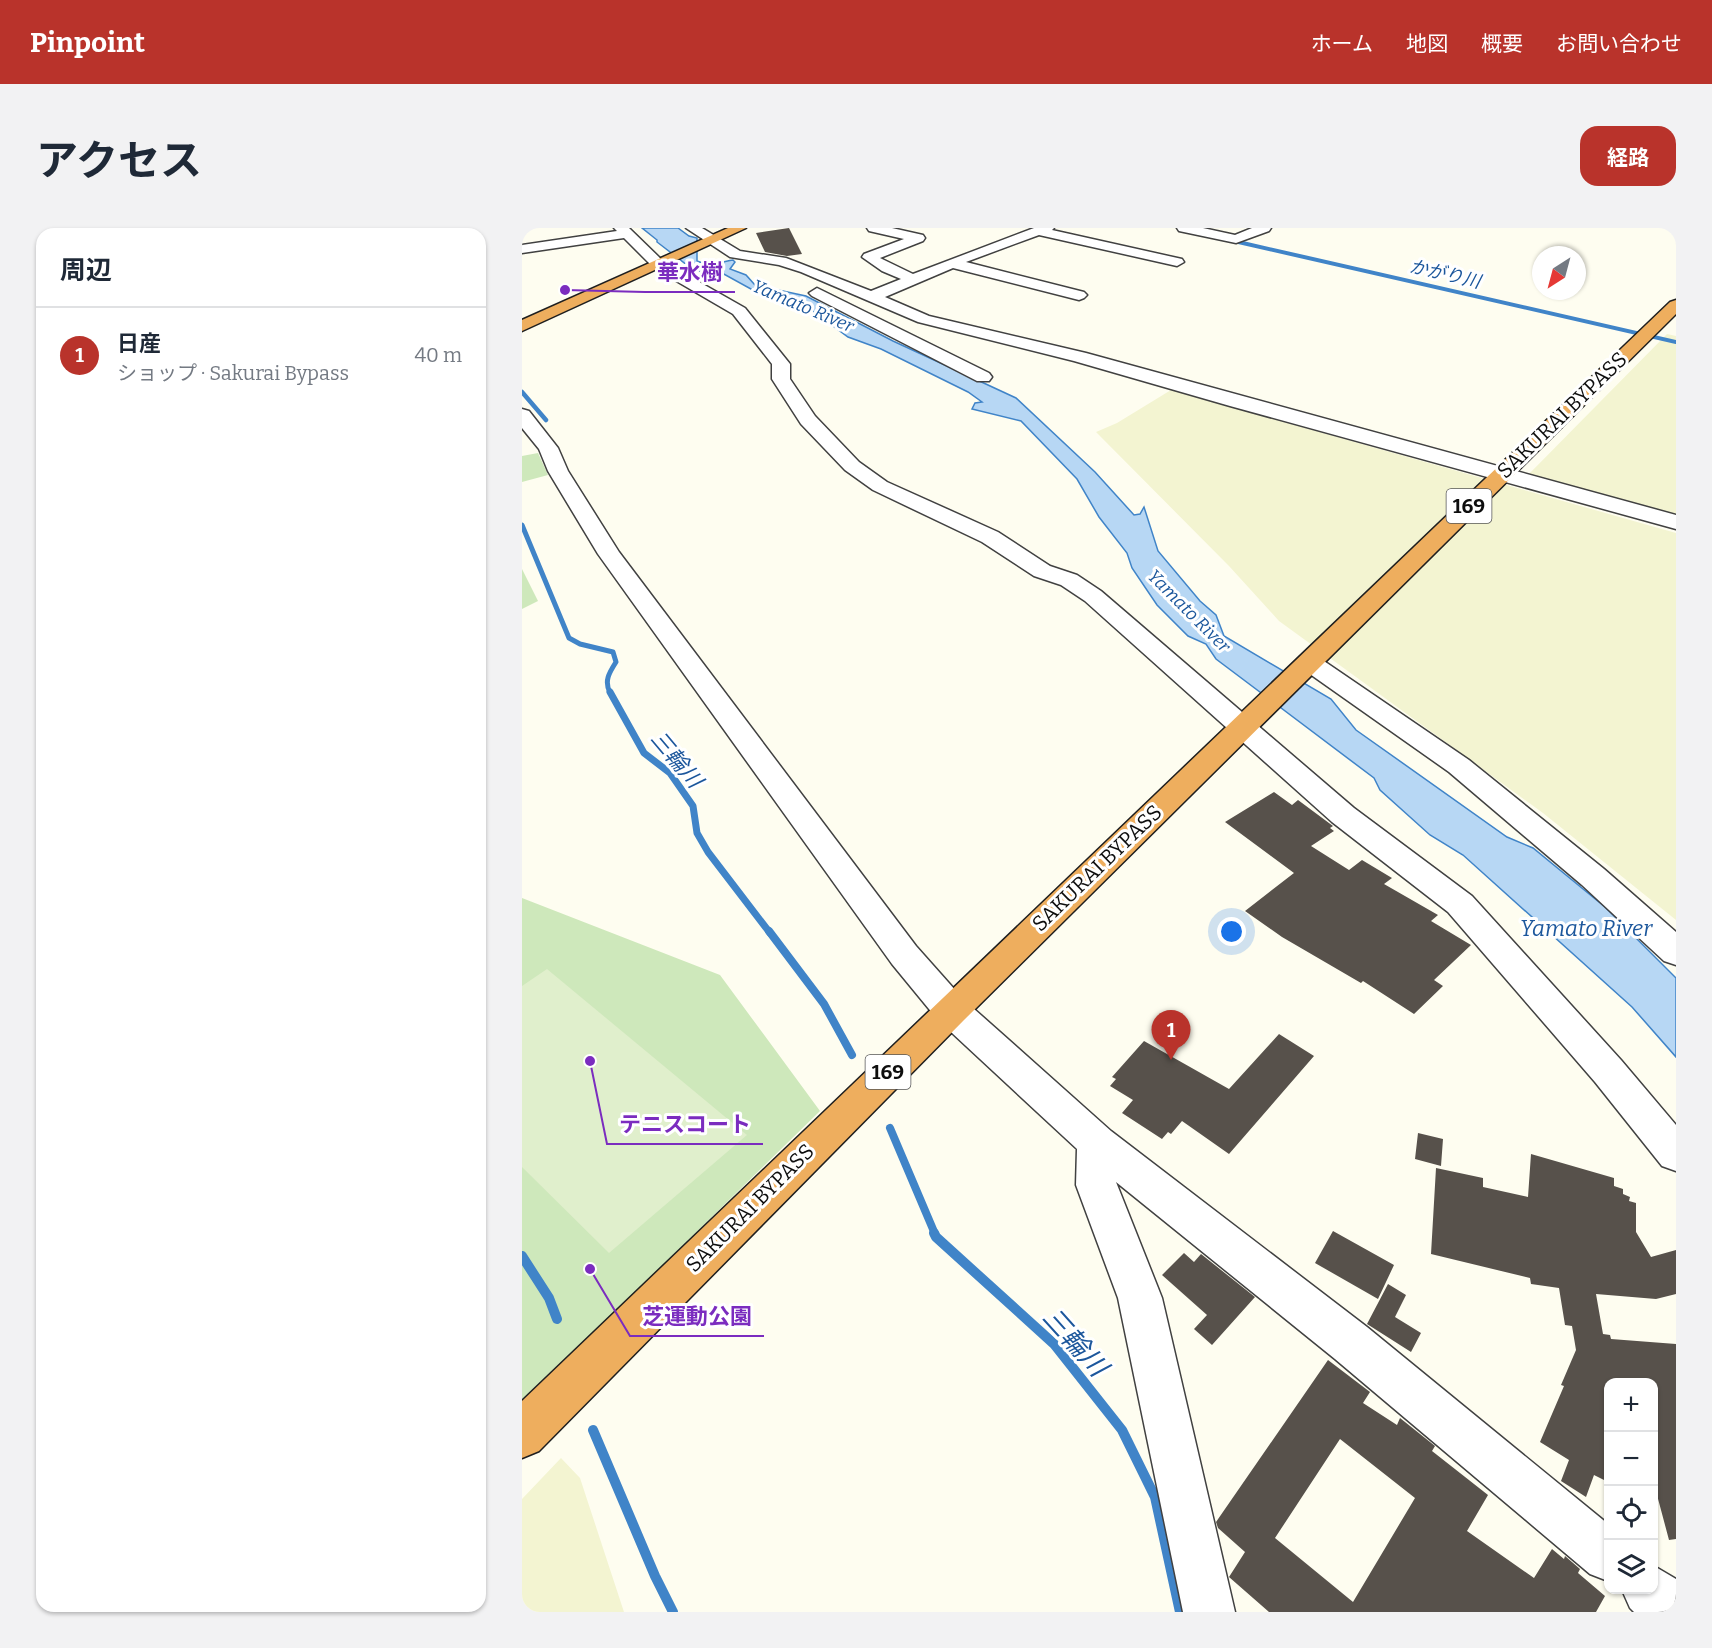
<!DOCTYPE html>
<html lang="ja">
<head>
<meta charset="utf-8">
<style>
  body { margin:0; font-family:Bitter,"Noto Sans JP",serif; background:#f2f2f3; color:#1f2937 }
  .controls { position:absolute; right:18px; bottom:18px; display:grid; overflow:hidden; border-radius:12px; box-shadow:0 2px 4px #0004 }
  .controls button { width:54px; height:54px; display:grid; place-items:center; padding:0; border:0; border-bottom:2px solid #e0e1e3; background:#fff; color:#1f2937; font:30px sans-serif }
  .compass { position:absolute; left:1010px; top:18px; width:54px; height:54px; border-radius:50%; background:#fff; box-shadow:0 2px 4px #0004; rotate:216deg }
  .you { position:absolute; left:710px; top:704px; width:21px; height:21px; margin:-15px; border:4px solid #fff; border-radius:50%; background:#1a73e8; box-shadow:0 0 0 9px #1a73e833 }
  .badge { display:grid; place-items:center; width:39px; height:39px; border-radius:50%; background:#b9332b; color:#fff; font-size:20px; font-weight:700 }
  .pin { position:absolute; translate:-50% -50px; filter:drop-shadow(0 2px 3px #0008) }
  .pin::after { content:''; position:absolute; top:32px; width:21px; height:18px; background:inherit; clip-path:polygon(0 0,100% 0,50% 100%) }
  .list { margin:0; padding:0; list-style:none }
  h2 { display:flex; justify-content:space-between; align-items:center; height:78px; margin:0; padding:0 24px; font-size:26px }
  h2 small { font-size:20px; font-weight:400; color:#747a83 }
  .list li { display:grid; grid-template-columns:39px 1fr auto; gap:18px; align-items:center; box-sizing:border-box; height:96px; padding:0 24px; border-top:2px solid #e0e1e3 }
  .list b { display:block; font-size:22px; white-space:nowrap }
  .list p { margin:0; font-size:20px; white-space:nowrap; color:#747a83 }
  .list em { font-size:20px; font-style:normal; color:#747a83 }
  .icon { flex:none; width:33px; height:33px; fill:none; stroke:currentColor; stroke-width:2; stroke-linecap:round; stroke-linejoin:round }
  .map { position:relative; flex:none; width:1154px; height:1384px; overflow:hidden; border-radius:18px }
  header { display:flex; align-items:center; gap:36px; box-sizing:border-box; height:84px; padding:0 30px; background:#b9332b; color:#fff }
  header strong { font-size:28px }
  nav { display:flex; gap:33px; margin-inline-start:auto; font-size:21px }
  .intro { display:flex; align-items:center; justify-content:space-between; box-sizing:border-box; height:144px; padding:0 36px }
  h1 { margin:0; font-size:42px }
  .button { padding:15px 27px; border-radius:18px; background:#b9332b; color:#fff; font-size:21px; font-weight:700 }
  main { display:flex; gap:36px; padding:0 36px }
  aside { flex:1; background:#fff; border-radius:18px; box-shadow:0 2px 4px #0004 }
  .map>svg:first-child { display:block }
</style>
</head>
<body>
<header>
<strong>Pinpoint</strong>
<nav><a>ホーム</a><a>地図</a><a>概要</a><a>お問い合わせ</a></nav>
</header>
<div class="intro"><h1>アクセス</h1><a class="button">経路</a></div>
<main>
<aside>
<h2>周辺<small></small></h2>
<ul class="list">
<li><span class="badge">1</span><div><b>日産</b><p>ショップ · Sakurai Bypass</p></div><em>40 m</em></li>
</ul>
</aside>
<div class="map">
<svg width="1154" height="1384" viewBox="0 0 1154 1384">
  <rect width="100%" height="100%" fill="#fefdf0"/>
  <path fill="#f3f4d1" d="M1145,106L1154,108V289L1005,248Z
    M649,162L1154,305V692L1021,585L757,393L707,338L574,204L595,195Z
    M39,1230L58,1250L102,1384H0V1271Z"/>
  <path fill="#cee8bb" d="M16,225L26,247L0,254V228Z
    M0,341L16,373L0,381Z
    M0,670L198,747L298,883L0,1175Z"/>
  <path fill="#e0efcc" d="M25,741L225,907L87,1025L0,939V758Z"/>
  <path fill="#b7d7f4" stroke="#4084c8" stroke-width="1.5" d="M120,0H156L167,8L175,10V33C186,39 199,34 211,32L213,34L208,41L224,47L233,57L284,68L371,113L494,170L573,244L612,287L618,286L622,279L636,323L678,373L694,387L702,408L809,471L834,502L985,609L1011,620L1083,679L1154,750V829L1110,779L941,627L908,607L858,562L852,550L694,431L684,416L666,408L635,377L610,340L605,325L577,289L555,251L499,193L450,181L453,175L460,174L446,164L359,121L326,109L288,81L238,66L200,45H182L165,37L135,14V12Z"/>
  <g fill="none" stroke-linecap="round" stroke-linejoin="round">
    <path stroke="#4084c8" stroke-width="4" d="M716,10L712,13L1154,114"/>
    <path stroke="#4084c8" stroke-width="4.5" d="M0,164L24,192"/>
    <path stroke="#4084c8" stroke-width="5" d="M0,297L47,410L58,416L91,424L94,434C87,445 82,453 88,465"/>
    <path stroke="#4084c8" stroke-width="7" d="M88,464L122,525L148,545L171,578L175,605L186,624L248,705"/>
    <path stroke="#4084c8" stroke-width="8" d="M247,703L302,776L330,827
      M368,900L413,1006"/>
    <path stroke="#4084c8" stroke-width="10" d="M412,1005L414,1009L532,1116L600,1202L633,1269L658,1384
      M0,1028L27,1070L35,1091
      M71,1202L133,1348L151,1384"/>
  </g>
  <path fill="#57514b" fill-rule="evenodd" d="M267,0L280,26L265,28L243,24L234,5Z
    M752,564L770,577L776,572L811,598L808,600L812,603L789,618L827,642L840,632L870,650L862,656L916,687L909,693L949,717L912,752L921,758L892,786L841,753L839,755L760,709L723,683L772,645L703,594Z
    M757,806L792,828L707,926L660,893L649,906L646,904L640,911L600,885L611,872L588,858L594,851L590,849L622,813L707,861Z
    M896,905L921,911L919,938L893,931Z
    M1009,926L1092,950V958L1101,961V966L1108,969L1107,973L1114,975V1004L1129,1029L1154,1022V1066L1134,1071L1074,1066L1081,1106L1088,1107L1089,1111L1154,1116V1311L1147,1312L1131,1252V1155H1086V1254L1072,1247L1064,1269L1039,1253L1047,1232L1018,1214L1042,1158L1039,1157L1054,1122L1050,1098L1043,1097L1037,1060L1009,1056L1008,1050L909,1026L914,940L961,950V959L1006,969Z
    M811,1003L872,1037L856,1071L793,1035Z
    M662,1025L672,1034L679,1026L733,1069L690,1117L672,1101L685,1087L640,1047Z
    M866,1056L884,1067L873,1089L899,1105L889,1124L845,1096Z
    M806,1132L848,1164L841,1175L875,1197L878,1190L913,1218L910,1223L966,1267L945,1303L1012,1350L1030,1321L1042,1331L1043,1328L1058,1341L1056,1345L1083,1368L1074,1384H747L707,1349L723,1324L696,1300L694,1294ZM818,1211L893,1270L831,1374L753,1310Z"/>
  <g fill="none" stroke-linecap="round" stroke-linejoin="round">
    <defs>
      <path id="minor" d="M92,0H107L142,34L223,80L268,136V151L293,188L337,234L365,254L476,304L528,338L555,347L579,363L832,580L950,668L1099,832L1154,897V943L1140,938L1073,854L926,684L810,594L563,373L539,357L512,348L460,314L351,262L323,242L279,196L250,151V136L211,86L132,40L102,10L0,25V17L95,3Z
        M164,0H180L218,23L264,30L349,63L379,51L360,43L340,29L342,26L382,11L347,3L345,0H370L401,7L403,10L401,13L358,30L391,46L512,0H532L530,2L660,31L662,34L655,38L517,7L444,34L562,64L565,67L562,70L557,72L431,40L363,69L407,88L564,125L1154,287V301L708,178L552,133L396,94L279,44L257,37L208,29Z
        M655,0H681L713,7L730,0H749L747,3L714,15L657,3Z
        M295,60L467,145L470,149L467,153H455L290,68L287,65Z
        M0,181L7,183L36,220L46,243L97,324L394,718L442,772L589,903L845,1099L1086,1296V1353L1068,1346L813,1131L594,954L640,1070L713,1384H661L596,1070L554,957L555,921L416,792L370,736L76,326L26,243L17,221L0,200Z
        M787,426L796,429L947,532L1082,641L1154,704V737L1142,733L1060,657L927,544L778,439L774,434L778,429Z
        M1132,1338L1154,1351V1384H1112L1108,1380L1100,1362H1132Z"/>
      <path id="highway" d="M206,0H224L0,103V92Z
        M1154,72V86L442,792L17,1223L0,1230V1173L1148,74Z"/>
    </defs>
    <use href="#minor" stroke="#414141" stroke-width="3"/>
    <use href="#highway" stroke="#1f1f1f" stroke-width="3"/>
    <use href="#minor" fill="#fff" fill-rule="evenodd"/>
    <use href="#highway" fill="#eeae5e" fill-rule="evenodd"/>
  </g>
  <g text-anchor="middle" stroke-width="6" stroke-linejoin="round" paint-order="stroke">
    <g font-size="18" font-style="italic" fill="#1c579c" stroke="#fff">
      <text transform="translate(923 46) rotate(13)" y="6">かがり川</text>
      <text transform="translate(281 78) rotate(23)" y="6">Yamato River</text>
      <text transform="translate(667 383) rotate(45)" y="6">Yamato River</text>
    </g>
    <g fill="#fff" stroke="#565656" stroke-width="1.5">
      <rect x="924.5" y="261" width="45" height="34" rx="4.5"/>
      <rect x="343.5" y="827" width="45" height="34" rx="4.5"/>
    </g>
    <g font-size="20" font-weight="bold" fill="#0e0e0e">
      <text x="947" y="285">169</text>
      <text x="366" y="851">169</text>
    </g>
    <g font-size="21" fill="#0e0e0e" stroke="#fff">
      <text transform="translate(1040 187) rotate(-44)" y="7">SAKURAI BYPASS</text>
      <text transform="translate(575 640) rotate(-44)" y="7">SAKURAI BYPASS</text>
      <text transform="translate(228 980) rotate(-45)" y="7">SAKURAI BYPASS</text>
    </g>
    <g font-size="22" font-style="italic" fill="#1c579c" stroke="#fff">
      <text transform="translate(155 531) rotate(50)" y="8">三輪川</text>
      <text x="1064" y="708">Yamato River</text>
    </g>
    <g font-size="27" font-style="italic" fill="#1c579c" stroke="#fff">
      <text transform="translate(553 1114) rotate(48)" y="9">三輪川</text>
    </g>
  </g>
  <path fill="none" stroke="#7b2cbf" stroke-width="2" d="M43 62L123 64H213M68 833L85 916H241M68 1041L108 1108H242"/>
  <g fill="#7b2cbf" stroke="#fff" stroke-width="2">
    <circle cx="43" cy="62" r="6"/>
    <circle cx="68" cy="833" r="6"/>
    <circle cx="68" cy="1041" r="6"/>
  </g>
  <g font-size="22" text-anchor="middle" font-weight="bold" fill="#7b2cbf" stroke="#fff" stroke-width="6" stroke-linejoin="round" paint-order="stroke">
    <text x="168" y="52">華水樹</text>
    <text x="163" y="904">テニスコート</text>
    <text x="175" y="1096">芝運動公園</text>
  </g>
</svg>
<div class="controls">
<button>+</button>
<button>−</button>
<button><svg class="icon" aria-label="locate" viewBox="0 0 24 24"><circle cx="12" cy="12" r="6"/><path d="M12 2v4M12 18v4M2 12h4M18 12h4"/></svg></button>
<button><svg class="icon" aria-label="layers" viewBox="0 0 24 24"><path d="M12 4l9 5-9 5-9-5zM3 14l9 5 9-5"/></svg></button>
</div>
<svg class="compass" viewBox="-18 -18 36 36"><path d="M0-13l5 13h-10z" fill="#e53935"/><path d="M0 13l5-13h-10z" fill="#747a83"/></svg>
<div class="you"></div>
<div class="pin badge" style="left:649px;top:832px">1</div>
</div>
</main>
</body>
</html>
